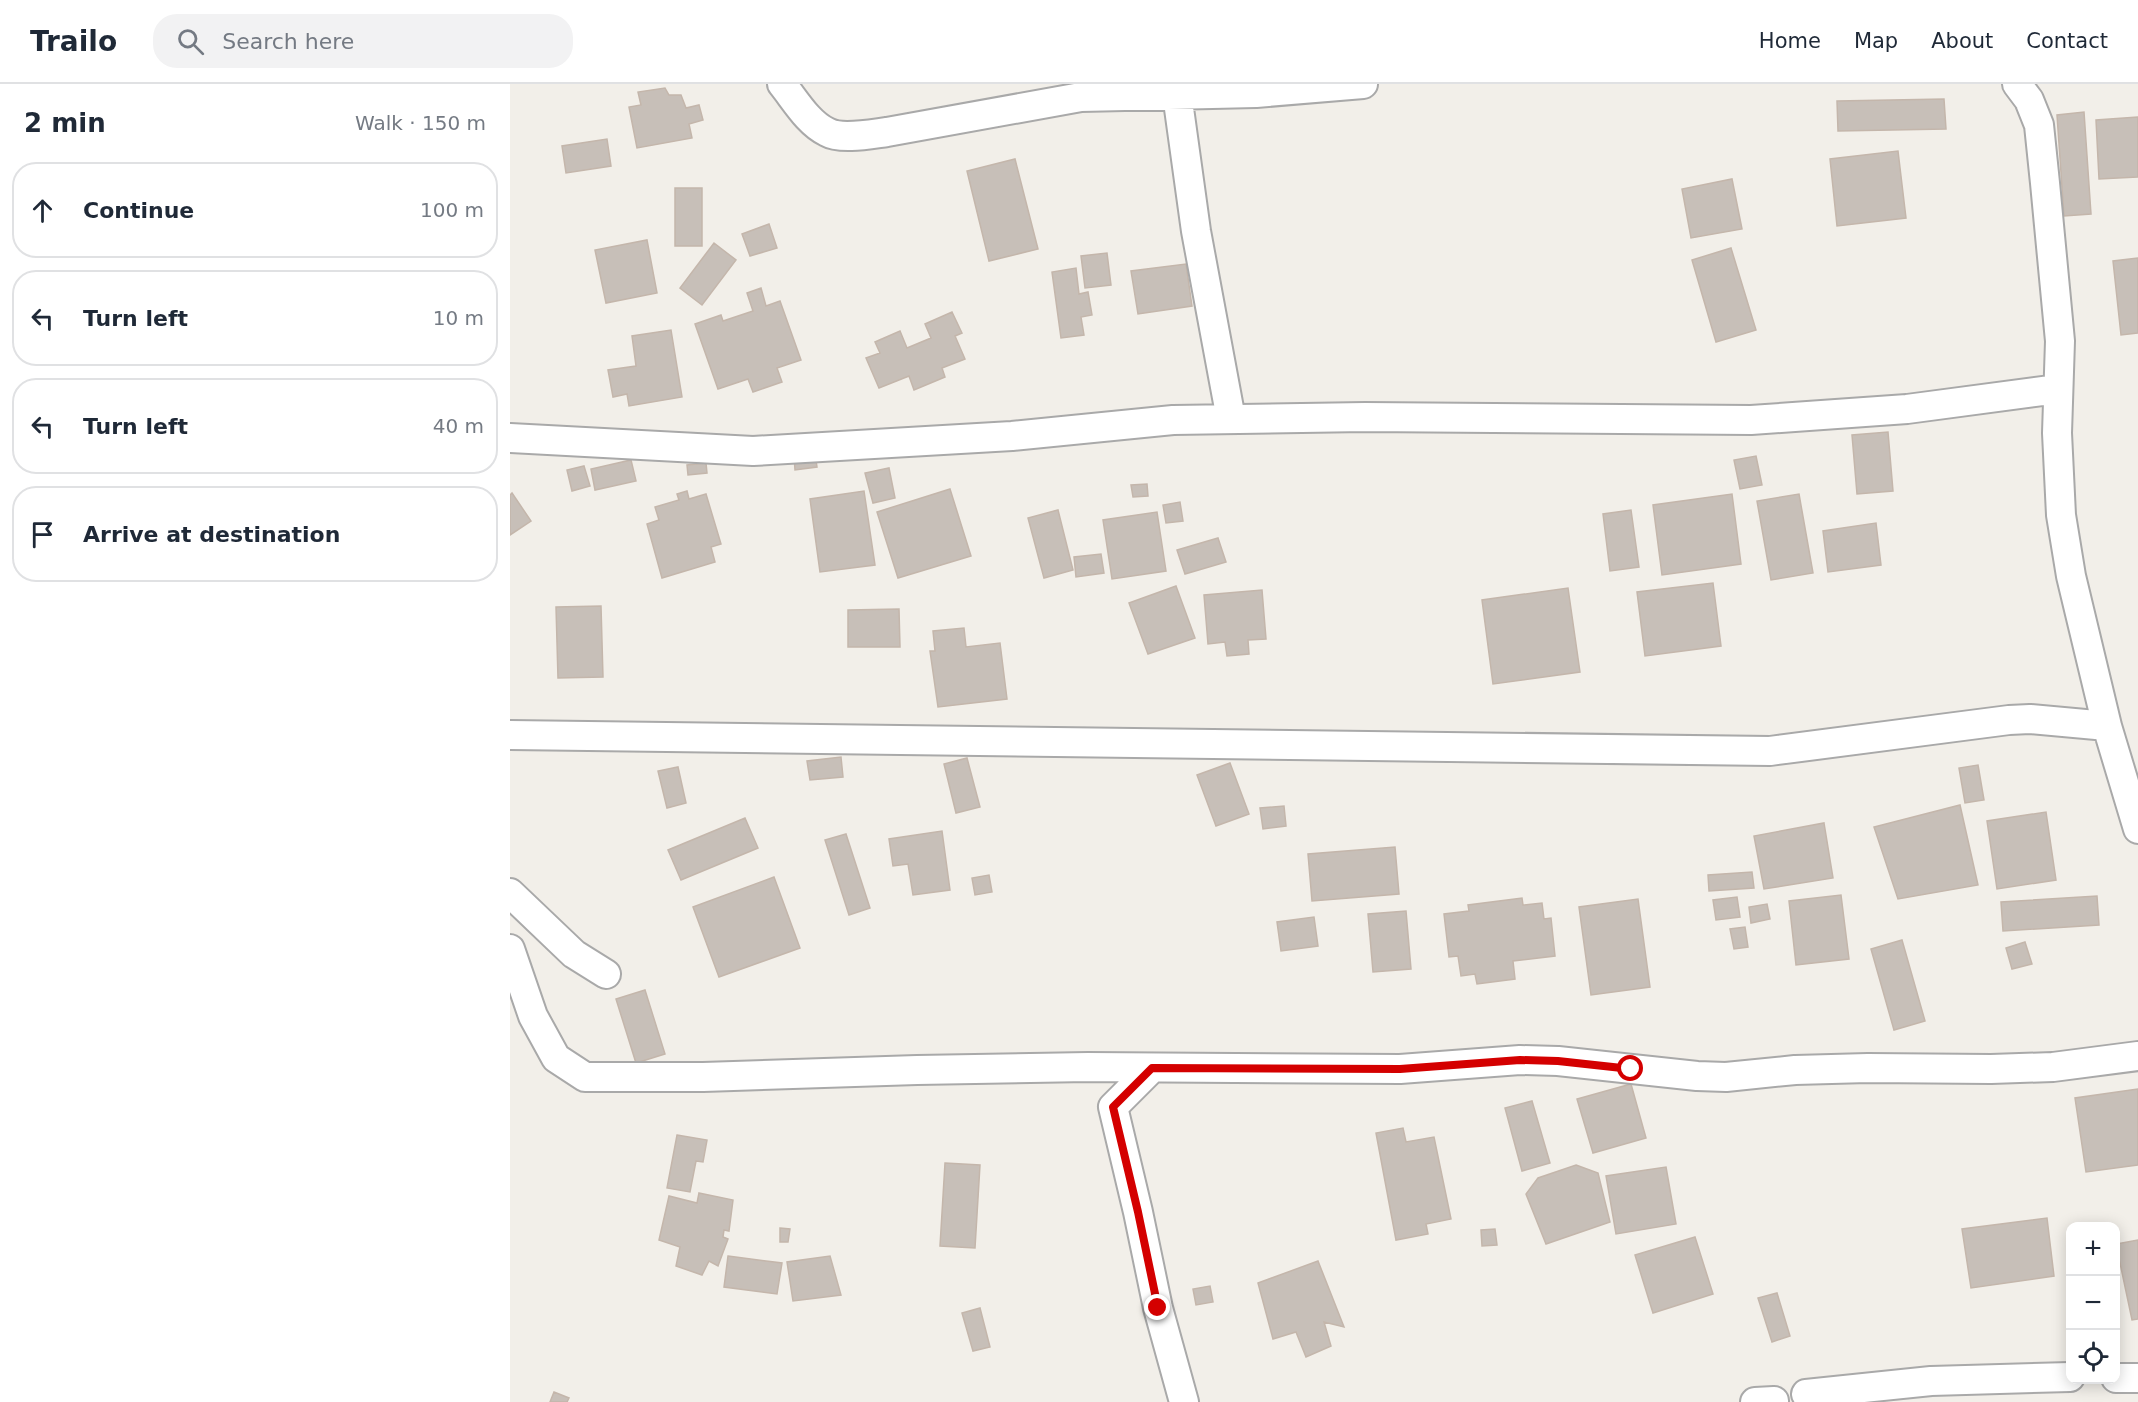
<!DOCTYPE html>
<html lang="en">
<head>
<meta charset="utf-8">
<style>
  body { margin:0; font-family:"DejaVu Sans",sans-serif; background:#f2f2f3; color:#1f2937 }
  .controls { position:absolute; right:18px; bottom:18px; display:grid; overflow:hidden; border-radius:12px; box-shadow:0 3px 15px #0003 }
  .controls button { width:54px; height:54px; display:grid; place-items:center; padding:0; border:0; border-bottom:2px solid #e0e1e3; background:#fff; color:#1f2937; font:30px sans-serif }
  .stop { position:absolute; width:18px; height:18px; margin:-14px; border:4px solid #d40000; border-radius:50%; background:#fff }
  .stop.end { background:#d40000; border-color:#fff; box-shadow:0 2px 6px #0008 }
  .list { margin:0; padding:0; list-style:none }
  h2 { display:flex; justify-content:space-between; align-items:center; height:78px; margin:0; padding:0 24px; font-size:26px }
  h2 small { font-size:20px; font-weight:400; color:#747a83 }
  .list li { display:grid; grid-template-columns:39px 1fr auto; gap:18px; align-items:center; box-sizing:border-box; height:96px; margin:0 12px 12px; padding:0 12px; border:2px solid #e0e1e3; border-radius:24px }
  .list b { display:block; font-size:22px; white-space:nowrap }
  .list em { font-size:20px; font-style:normal; color:#747a83 }
  .icon { flex:none; width:33px; height:33px; fill:none; stroke:currentColor; stroke-width:2; stroke-linecap:round; stroke-linejoin:round }
  .map { position:relative; flex:none; width:1628px; height:1318px; overflow:hidden }
  header { display:flex; align-items:center; gap:36px; box-sizing:border-box; height:84px; padding:0 30px; background:#fff; border-bottom:2px solid #e0e1e3 }
  header strong { font-size:28px }
  nav { display:flex; gap:33px; margin-inline-start:auto; font-size:21px }
  .search { width:420px; height:54px; background:#f2f2f3; display:flex; align-items:center; gap:15px; box-sizing:border-box; padding:0 21px; border-radius:24px; color:#747a83; font-size:22px }
  main { display:flex }
  aside { flex:1; background:#fff }
  .map>svg:first-child { display:block }
</style>
</head>
<body>
<header>
<strong>Trailo</strong>
<div class="search"><svg class="icon" aria-label="search" viewBox="0 0 24 24"><circle cx="10" cy="10" r="6"/><path d="M15 15l6 6"/></svg>Search here</div>
<nav><a>Home</a><a>Map</a><a>About</a><a>Contact</a></nav>
</header>
<main>
<aside>
<h2>2 min<small>Walk · 150 m</small></h2>
<ul class="list">
<li><svg class="icon" aria-label="ahead" viewBox="0 0 24 24"><path d="M12 20V5M6 11l6-6 6 6"/></svg><div><b>Continue</b></div><em>100 m</em></li>
<li><svg class="icon" aria-label="left" viewBox="0 0 24 24"><path d="M17 20v-9H6M10 6l-5 5 5 5"/></svg><div><b>Turn left</b></div><em>10 m</em></li>
<li><svg class="icon" aria-label="left" viewBox="0 0 24 24"><path d="M17 20v-9H6M10 6l-5 5 5 5"/></svg><div><b>Turn left</b></div><em>40 m</em></li>
<li><svg class="icon" aria-label="arrive" viewBox="0 0 24 24"><path d="M6 21V4h12l-3 4 3 4H6"/></svg><div><b>Arrive at destination</b></div></li>
</ul>
</aside>
<div class="map">
<svg width="1628" height="1318" viewBox="0 0 1628 1318">
  <rect width="100%" height="100%" fill="#f2efe9"/>
  <path fill="#c7bfb8" stroke="#c4b6ab" stroke-width="1.5" d="M155,4L159,11H171L176,24L189,21L193,36L179,40L182,54L127,64L119,23L131,21L128,8Z
    M1434,15L1436,45L1328,47L1327,17Z
    M1574,28L1581,130L1554,132L1547,31Z
    M1628,33V93L1589,95L1586,36Z
    M97,55L101,82L56,89L52,62Z
    M1388,67L1396,134L1327,142L1320,75Z
    M505,75L528,165L479,177L457,87Z
    M1222,95L1232,145L1181,154L1172,105Z
    M165,104H192V162H165Z
    M259,140L267,164L240,172L232,150Z
    M137,156L147,209L96,219L85,166Z
    M204,159L226,176L192,221L170,204Z
    M1221,164L1246,246L1206,258L1182,176Z
    M597,169L601,201L575,204L571,172Z
    M1628,174V249L1611,251L1603,177Z
    M676,180L682,222L628,230L621,187Z
    M566,184L569,210L578,208L582,231L571,233L574,251L551,254L542,188Z
    M251,204L256,222L270,217L291,276L267,284L272,298L243,308L238,295L208,305L185,240L211,231L213,237L243,227L237,209Z
    M442,228L452,249L445,252L455,275L432,284L435,293L404,306L399,292L369,304L356,274L370,269L365,258L390,247L397,264L421,254L415,240Z
    M161,246L172,313L119,322L117,310L103,313L98,286L126,282L122,252Z
    M1378,348L1383,407L1347,410L1342,351Z
    M305,369L307,383L285,386L284,372Z
    M1246,372L1252,401L1230,405L1224,376Z
    M121,376L126,397L85,406L81,385Z
    M196,379L197,389L178,391L177,381Z
    M74,382L80,402L62,407L57,386Z
    M379,384L385,414L363,419L355,389Z
    M637,400L638,412L623,413L621,401Z
    M440,405L461,472L388,494L367,428Z
    M177,407L179,415L196,410L211,460L201,463L205,478L152,494L137,440L149,436L145,423L169,416L167,410Z
    M354,407L365,481L310,488L300,415Z
    M2,409L21,437L0,451V411Z
    M1222,410L1231,480L1152,491L1143,421Z
    M1289,410L1303,489L1261,496L1247,417Z
    M670,418L673,437L656,439L653,421Z
    M548,426L563,486L534,494L518,434Z
    M1121,426L1129,483L1100,487L1093,430Z
    M647,428L656,487L602,495L593,436Z
    M1366,439L1371,481L1318,488L1313,447Z
    M708,454L716,478L675,490L667,466Z
    M591,470L594,489L566,493L564,473Z
    M1203,499L1211,562L1135,572L1127,508Z
    M666,502L685,554L638,570L619,519Z
    M1058,504L1070,588L983,600L972,516Z
    M752,506L756,555L738,556L739,570L717,572L715,558L698,560L694,511Z
    M91,522L93,593L48,594L46,523Z
    M389,525L390,563H338V526Z
    M454,544L456,563L490,559L497,615L428,623L420,567H425L423,547Z
    M331,673L333,693L300,696L297,677Z
    M457,674L470,723L446,729L434,680Z
    M720,679L739,730L706,742L687,691Z
    M1468,681L1474,716L1455,719L1449,684Z
    M168,683L176,719L157,724L148,687Z
    M1450,721L1468,801L1388,815L1364,743Z
    M774,722L776,742L753,745L750,724Z
    M1536,728L1546,796L1487,805L1477,737Z
    M235,734L248,764L171,796L158,766Z
    M1314,739L1323,794L1254,805L1244,752Z
    M432,747L440,806L403,811L398,780L383,782L379,755Z
    M336,750L360,824L339,831L315,756Z
    M885,763L889,810L802,817L798,770Z
    M1242,788L1244,804L1199,807L1198,791Z
    M479,791L482,808L465,811L462,794Z
    M264,793L290,864L209,893L183,823Z
    M1331,811L1339,875L1286,881L1279,817Z
    M1587,812L1589,841L1493,847L1491,818Z
    M1227,813L1230,833L1206,836L1203,816Z
    M1012,814L1013,821L1032,819L1034,835L1041,834L1045,872L1003,877L1005,895L967,900L965,890L951,892L948,872L939,873L934,830L959,827L958,821Z
    M1128,815L1140,903L1081,911L1069,823Z
    M1257,820L1260,835L1241,839L1239,823Z
    M896,827L901,885L863,888L858,830Z
    M804,833L808,862L771,867L767,838Z
    M1235,843L1238,863L1224,865L1220,845Z
    M1392,856L1415,937L1384,946L1361,865Z
    M1515,858L1522,880L1502,885L1496,864Z
    M135,906L155,970L126,979L106,915Z
    M1121,1000L1136,1054L1083,1069L1067,1015Z
    M1628,1005V1081L1576,1088L1565,1014Z
    M1022,1017L1040,1079L1012,1087L995,1024Z
    M893,1044L896,1058L924,1053L941,1135L916,1140L918,1150L886,1156L866,1049Z
    M167,1051L197,1056L193,1078L186,1077L180,1108L157,1104Z
    M435,1079L470,1081L465,1164L430,1162Z
    M1066,1081L1088,1089L1100,1138L1036,1160L1016,1110L1028,1094Z
    M1156,1083L1166,1140L1106,1150L1096,1092Z
    M189,1109L223,1116L219,1147L214,1146L213,1153L218,1155L208,1182L199,1177L192,1191L166,1182L170,1163L149,1156L159,1112L187,1119Z
    M1537,1134L1544,1192L1461,1204L1452,1145Z
    M270,1144L280,1145L278,1158H270Z
    M985,1145L987,1161L972,1162L971,1146Z
    M1185,1153L1203,1210L1143,1229L1125,1171Z
    M1628,1156V1235L1622,1236L1606,1160Z
    M218,1172L272,1179L267,1210L214,1203Z
    M320,1172L331,1211L283,1217L277,1178Z
    M808,1177L834,1243L814,1238L821,1262L796,1273L786,1248L763,1255L748,1199Z
    M700,1202L703,1218L686,1221L683,1205Z
    M1267,1209L1280,1252L1262,1258L1248,1214Z
    M470,1224L480,1263L463,1267L452,1229Z
    M44,1308L59,1314L57,1318H40Z"/>
  <g fill="none" stroke-linecap="round" stroke-linejoin="round">
    <defs>
      <path id="street" d="M272,0C285,16 298,39 317,48C331,56 361,50 377,48L571,13L746,9L853,0
        M1507,0L1519,16L1529,41L1535,99L1550,257L1547,349L1551,431L1561,492L1597,642L1628,745
        M667,10L686,147L721,335
        M0,354L243,367L502,352L663,336L855,333L1241,336L1397,325L1548,305
        M0,651L1260,667L1499,636L1520,635L1597,642
        M0,809L64,870L96,890
        M0,865L23,932L46,974L75,993H193L407,986L578,983L890,985L1010,976L1048,977L1187,992L1216,993L1285,986L1358,984L1481,985L1543,983L1628,972
        M642,984L603,1023L628,1128L648,1224L674,1318
        M1606,1294H1628
        M1296,1310L1421,1297L1560,1293
        M1245,1318L1264,1317"/>
    </defs>
    <use href="#street" stroke="#a9a9a9" stroke-width="32"/>
    <use href="#street" stroke="#fff" stroke-width="28"/>
  </g>
  <g fill="none" stroke-linecap="round" stroke-linejoin="round">
    <path stroke="#d40000" stroke-width="8" d="M648,1224L628,1128L603,1023L642,984L890,985L1010,976L1048,977L1121,985"/>
  </g>
</svg>
<div class="controls">
<button>+</button>
<button>−</button>
<button><svg class="icon" aria-label="locate" viewBox="0 0 24 24"><circle cx="12" cy="12" r="6"/><path d="M12 2v4M12 18v4M2 12h4M18 12h4"/></svg></button>
</div>
<div class="stop" style="left:1121px;top:985px"></div>
<div class="stop end" style="left:648px;top:1224px"></div>
</div>
</main>
</body>
</html>
